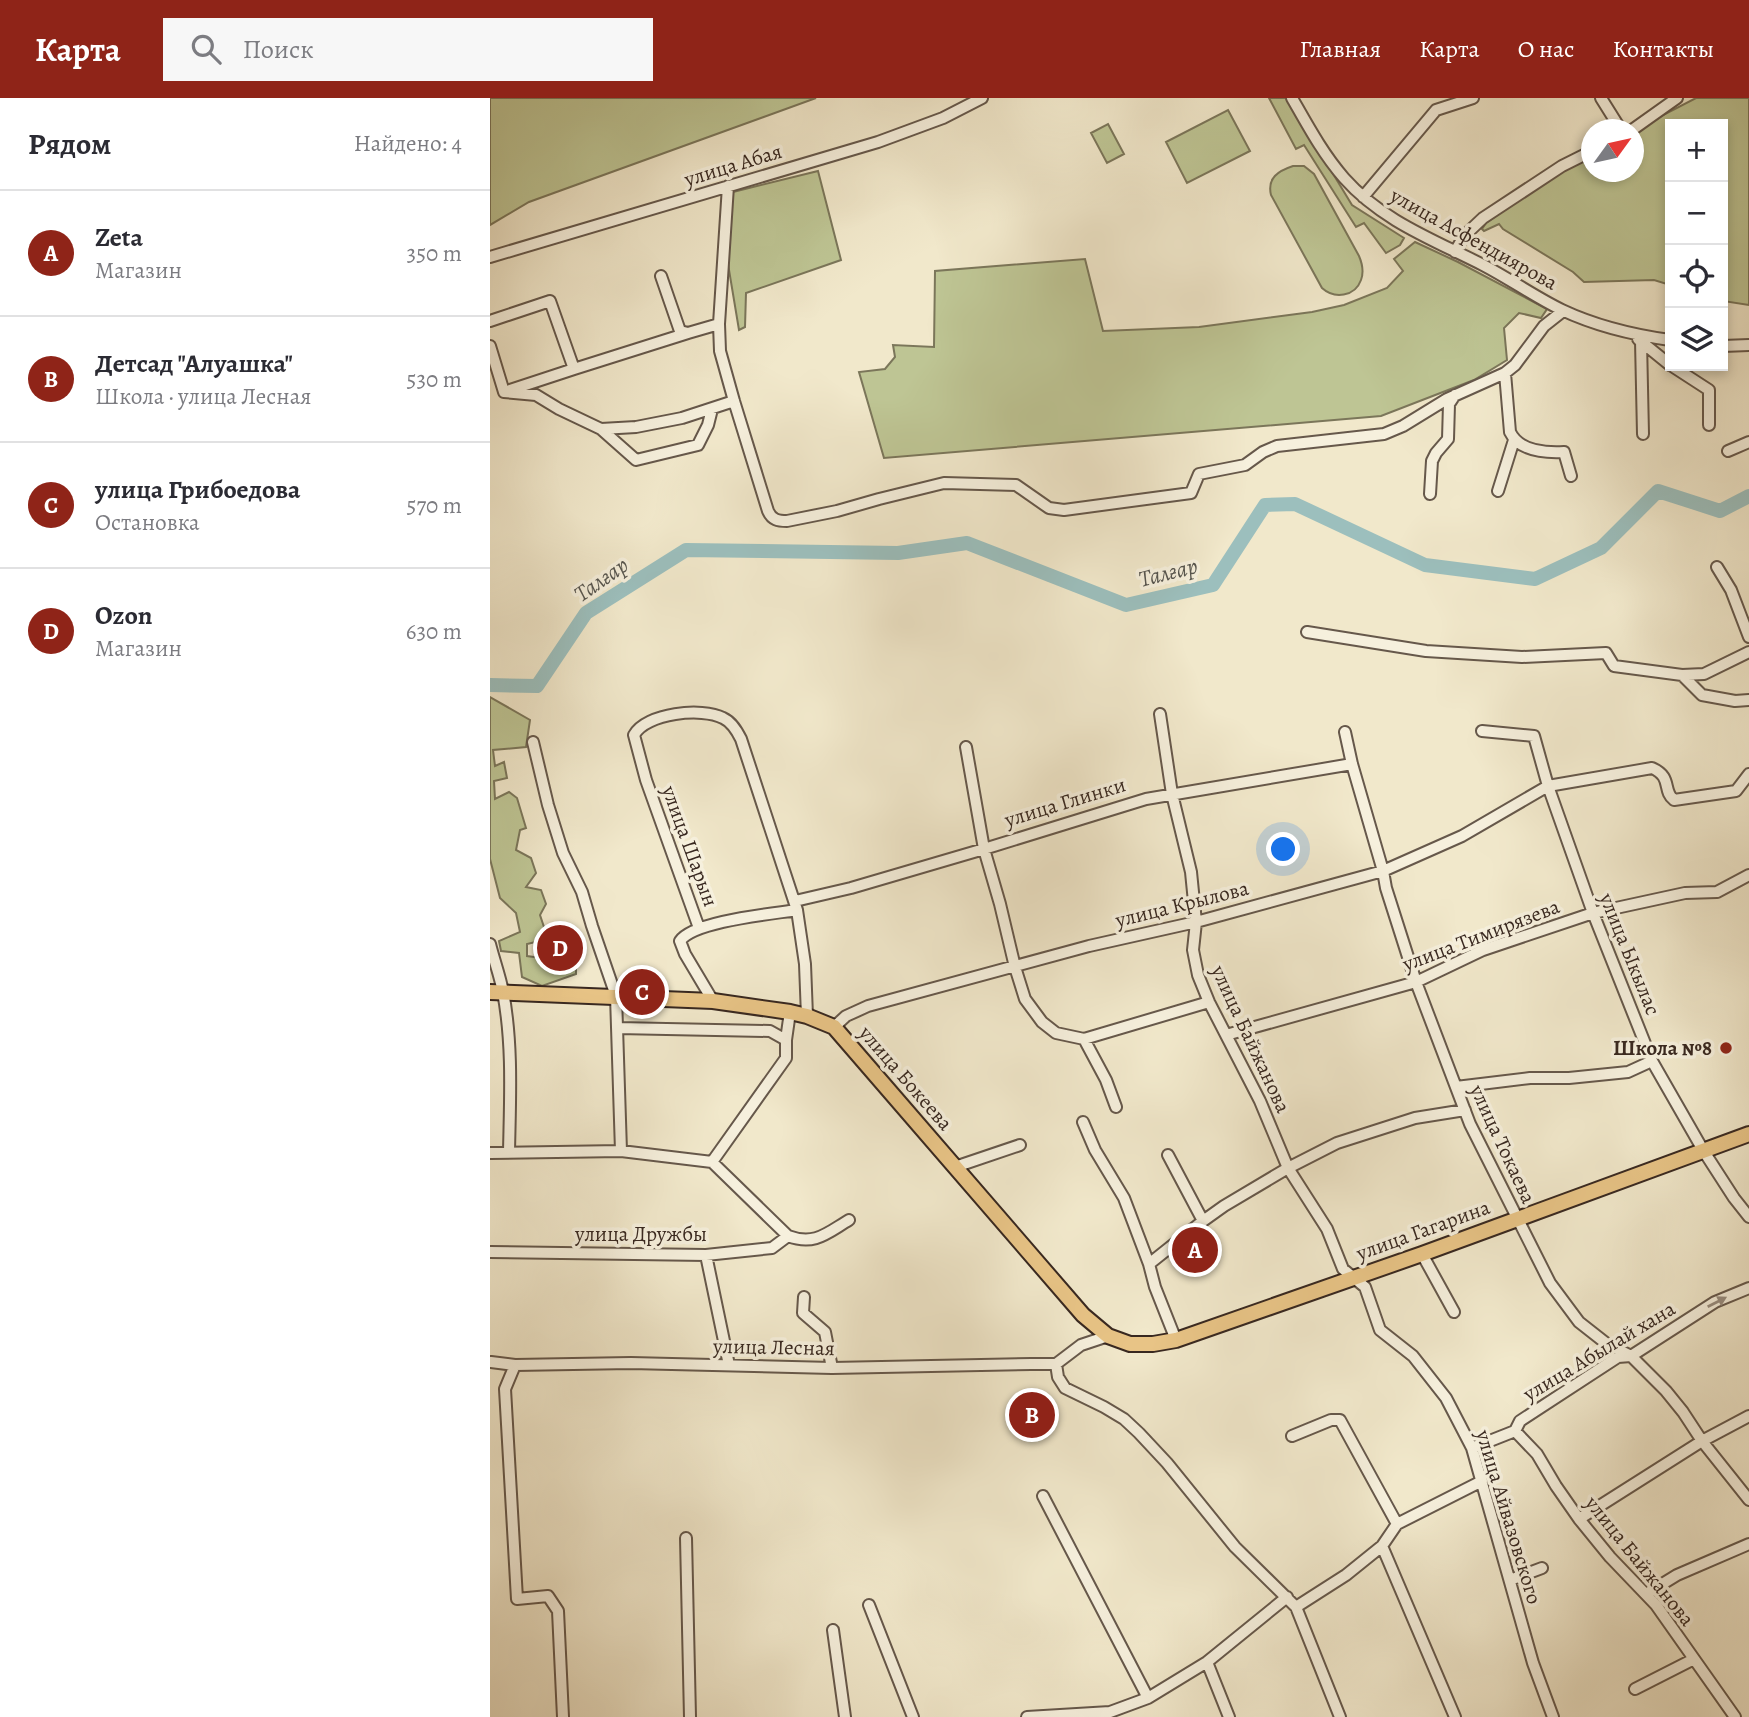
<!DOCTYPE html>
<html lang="ru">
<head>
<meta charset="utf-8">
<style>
  body { margin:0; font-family:Alegreya,serif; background:#f7f7f7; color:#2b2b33 }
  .controls { position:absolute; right:21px; top:21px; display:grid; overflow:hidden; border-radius:0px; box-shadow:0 4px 10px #0003 }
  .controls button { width:63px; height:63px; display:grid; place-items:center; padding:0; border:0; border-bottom:2px solid #e1e1e2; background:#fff; color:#2b2b33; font:35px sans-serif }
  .compass { position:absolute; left:1091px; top:21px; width:63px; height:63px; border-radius:50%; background:#fff; box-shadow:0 4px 10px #0003; rotate:57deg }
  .you { position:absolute; left:794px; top:752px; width:24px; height:24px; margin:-18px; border:5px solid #fff; border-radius:50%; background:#1a73e8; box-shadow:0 0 0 10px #1a73e833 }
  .badge { display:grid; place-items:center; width:46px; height:46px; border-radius:50%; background:#8f2418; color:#fff; font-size:23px; font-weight:700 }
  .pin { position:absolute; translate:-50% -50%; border:4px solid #fff; box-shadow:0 2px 7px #0006 }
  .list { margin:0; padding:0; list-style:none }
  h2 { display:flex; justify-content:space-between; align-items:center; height:91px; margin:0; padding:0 28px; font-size:30px }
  h2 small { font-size:23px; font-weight:400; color:#7c7c81 }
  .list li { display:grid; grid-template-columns:46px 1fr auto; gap:21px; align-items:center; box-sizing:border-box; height:126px; padding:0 28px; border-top:2px solid #e1e1e2 }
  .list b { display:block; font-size:26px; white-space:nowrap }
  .list p { margin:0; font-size:23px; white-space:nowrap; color:#7c7c81 }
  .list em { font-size:23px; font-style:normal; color:#7c7c81 }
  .icon { flex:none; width:38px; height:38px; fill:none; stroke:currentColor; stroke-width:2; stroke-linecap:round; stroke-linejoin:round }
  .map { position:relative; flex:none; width:1259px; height:1619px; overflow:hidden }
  header { display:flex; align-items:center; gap:42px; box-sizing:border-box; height:98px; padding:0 35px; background:#8f2418; color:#fff }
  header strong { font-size:33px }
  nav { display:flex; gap:38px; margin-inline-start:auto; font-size:24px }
  .search { width:490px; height:63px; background:#f7f7f7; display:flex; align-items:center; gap:18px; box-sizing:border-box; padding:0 24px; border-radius:0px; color:#7c7c81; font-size:26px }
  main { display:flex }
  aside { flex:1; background:#fff }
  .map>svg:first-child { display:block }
</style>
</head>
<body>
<header>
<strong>Карта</strong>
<div class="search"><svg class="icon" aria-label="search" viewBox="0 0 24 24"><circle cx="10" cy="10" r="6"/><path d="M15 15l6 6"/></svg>Поиск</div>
<nav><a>Главная</a><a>Карта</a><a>О нас</a><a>Контакты</a></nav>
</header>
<main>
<aside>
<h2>Рядом<small>Найдено: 4</small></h2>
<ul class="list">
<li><span class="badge">A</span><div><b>Zeta</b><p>Магазин</p></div><em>350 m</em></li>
<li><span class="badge">B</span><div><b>Детсад &quot;Алуашка&quot;</b><p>Школа · улица Лесная</p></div><em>530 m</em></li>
<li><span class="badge">C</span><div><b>улица Грибоедова</b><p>Остановка</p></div><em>570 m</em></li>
<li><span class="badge">D</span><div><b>Ozon</b><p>Магазин</p></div><em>630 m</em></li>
</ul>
</aside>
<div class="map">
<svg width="1259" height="1619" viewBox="0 0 1259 1619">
  <rect width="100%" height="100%" fill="#f1e8cb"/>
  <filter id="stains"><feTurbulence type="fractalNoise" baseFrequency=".00286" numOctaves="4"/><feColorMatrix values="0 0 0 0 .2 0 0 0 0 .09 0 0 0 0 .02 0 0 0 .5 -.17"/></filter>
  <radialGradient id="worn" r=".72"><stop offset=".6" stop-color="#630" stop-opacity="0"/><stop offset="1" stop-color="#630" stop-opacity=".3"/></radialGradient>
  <path fill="#bec594" stroke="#7b765a" stroke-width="2" d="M0,0H326L39,104L0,127Z
    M779,0H797L862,107L914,140L910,147L896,155L874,125L866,129L814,47L806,51Z
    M1206,0H1259V207L1233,203V26H1180V187L1164,182L1094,184L1083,174L1013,131L1009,126L994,133L992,131L996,125L1080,66L1101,55L1102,74H1144V32Z
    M738,12L760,53L697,85L676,44Z
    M618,26L634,56L617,65L601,35Z
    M803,68H814L824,76L869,158C872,165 874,174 871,182C865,199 844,201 832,190L781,97C777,80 788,73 803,68Z
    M328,73L351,162L256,195L255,229L249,232L237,160L243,94Z
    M925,144L968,164L1057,211L1051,220L1029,215L1014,230L1017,262L984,282L891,318L394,360L369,274L395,271L405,259L403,247L444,249L445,173L595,161L613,233L709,229L822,214L854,207L897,190L913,173L904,161Z
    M0,599L40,622L36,649L3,652L5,668L14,664L17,680L4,683L5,701L19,694L27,700L36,730L30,732L26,752L41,760L46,775L36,789L51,792L56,806L50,817L58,841L37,846V858L52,860L51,867L86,865V876L52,888L32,879L29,855L11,853L9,843L30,834L26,815L10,800L0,761Z"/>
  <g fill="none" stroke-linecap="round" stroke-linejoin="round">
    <path stroke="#9cbfbd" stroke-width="14" d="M0,587L47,588L96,515L196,452L408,455L477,445L636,507L723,487L775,407L805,406L935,467L1045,481L1111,450L1168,393L1230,413L1259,398"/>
    <defs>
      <path id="minor" d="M802,0C818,28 833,56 854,80C892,123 944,142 993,167C1020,181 1045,199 1072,212C1106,228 1144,237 1180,242
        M1111,0L1131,32
        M1142,32L1187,0
        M238,88L229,226L230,253L244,303L278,413C282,422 288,423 297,423L347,413L389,401L454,385L526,387L559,410L574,412L701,395L709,376L755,367L773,354L787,348L894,336L913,328L957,301L1015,275L1025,267L1054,228L1073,213
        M873,99L946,12L983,0
        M965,154L974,138L993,120L1072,68L1102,53
        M0,159L388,44L453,20L492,0
        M171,178L190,233L198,235L229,226
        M0,223L60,203L84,271L20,292
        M1148,241L1180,267
        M1151,243L1153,336
        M0,248L14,294L46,297L69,311L111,331L146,329L192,320L244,303
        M1233,248L1259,247
        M1182,268L1219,292V327
        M84,271L198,235
        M1015,275L1020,334C1029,353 1055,355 1074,354L1081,378
        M111,331L146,362L208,347L218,327L222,311
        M1238,353L1259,344
        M1008,393L1024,342
        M940,396L942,363L946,355L958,341L959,306L965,297
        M1227,469L1241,492L1259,539
        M817,534L936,553L1032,559L1116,555L1124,568L1192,577L1212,597L1245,603L1259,602
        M1192,577L1214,576L1259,554
        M670,616L682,696L701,774L706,824L703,852L708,877L719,904L770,1003L798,1070L837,1131L853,1171L875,1189L890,1232L923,1258L956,1300L982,1350L1043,1565L1063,1619
        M992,633L1044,638L1058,688L1103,815L1162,963L1213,1052L1244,1100L1259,1119
        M855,634L862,666L893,773L896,790L926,884L980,1026L1060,1185L1089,1224L1117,1246L1141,1258L1176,1293L1193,1314L1212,1343L1259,1402
        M43,644L58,707L73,755L92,794L102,828L126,898L131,1053
        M476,649L494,751L510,806L525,869L535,901L552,924L566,935L594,941L719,904
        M305,803L361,790L494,751L656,701L862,666
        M209,830L156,682L144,637C156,615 212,609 233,620C242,624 247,633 251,641L307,812L315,866L317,918
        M0,846C4,862 10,878 13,894C23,947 20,1001 19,1054
        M223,903L195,856L190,843C204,823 282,816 307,812
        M344,929L356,918L378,908L599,848L706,824L893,773L972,738L1058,688L1162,670C1183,679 1172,693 1184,702L1246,693L1259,676
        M128,930L280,933L296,942
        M736,937L926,884L993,852L1103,815L1195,795L1227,794L1259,777
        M594,941L616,982L626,1009
        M966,989L1040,980H1079L1138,974L1162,963
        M593,1024L605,1052L634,1100L659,1166L665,1189L686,1242
        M0,1055L131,1053L222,1064L298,1138C325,1148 337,1135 359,1122
        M678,1057L713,1123
        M222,1064L296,960V942L300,914
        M465,1069L530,1047
        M0,1154L216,1157L282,1150L298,1138
        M932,1156L964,1214
        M216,1157L239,1267
        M659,1166L713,1123L734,1108L798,1070L847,1045L925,1020L975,1012
        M314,1199L313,1215L335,1234L342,1270
        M618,1238L591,1247L566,1266L568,1279L575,1290L614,1309L634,1321L649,1335L677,1365L745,1449L806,1509L850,1619
        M1,1264L25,1267L141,1265L342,1270L541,1266H566
        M25,1267L15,1291L27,1501L58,1498L68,1513L73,1619
        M1025,1333L1047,1356L1066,1388L1089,1421L1120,1459L1166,1507L1245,1619
        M802,1338L841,1322H850L907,1426
        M982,1350L1025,1333L1030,1323L1128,1259L1141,1258L1225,1204L1259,1190
        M553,1398L658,1600
        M1089,1421L1212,1343L1259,1318
        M196,1440L200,1619
        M892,1448L965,1619
        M1020,1482L1052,1470
        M1156,1496L1187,1477L1259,1446
        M379,1507L423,1619
        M806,1509L856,1477L892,1448L907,1426L992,1383
        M343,1532L355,1619
        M717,1564L739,1619
        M1145,1591L1204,1561
        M537,1619L620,1614L658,1600L717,1564L797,1499"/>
      <path id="major" d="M0,894L223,903L300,914L317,918L344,929L593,1217L618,1238L640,1246H663L686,1242L932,1156L1259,1036"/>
    </defs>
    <use href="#minor" stroke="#66584b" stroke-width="14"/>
    <use href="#major" stroke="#382820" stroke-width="18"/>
    <use href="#minor" stroke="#f6f0dd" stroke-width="10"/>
    <use href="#major" stroke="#e8c486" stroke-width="14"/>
  </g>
  <defs><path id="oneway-solid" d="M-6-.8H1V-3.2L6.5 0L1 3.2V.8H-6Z" transform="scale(1.75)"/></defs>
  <use fill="#978c7e" href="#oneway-solid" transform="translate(1227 1204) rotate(-27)"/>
  <circle fill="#8f2418" stroke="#f6f0dd" stroke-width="2.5" cx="1236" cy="950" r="7"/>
  <g text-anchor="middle" stroke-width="7" stroke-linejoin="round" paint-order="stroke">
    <g font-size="21" fill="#382820" stroke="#f6f0dd">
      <text transform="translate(243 67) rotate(-17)" y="7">улица Абая</text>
      <text transform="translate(984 141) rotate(29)" y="7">улица Асфендиярова</text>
      <text transform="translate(575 704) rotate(-17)" y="7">улица Глинки</text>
      <text transform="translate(200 748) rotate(70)" y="7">улица Шарын</text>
      <text transform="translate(692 806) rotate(-14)" y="7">улица Крылова</text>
      <text transform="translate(991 837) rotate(-21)" y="7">улица Тимирязева</text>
      <text transform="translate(1140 856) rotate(68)" y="7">улица Ыкылас</text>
      <text transform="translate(761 941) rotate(65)" y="7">улица Байжанова</text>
      <text transform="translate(416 980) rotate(49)" y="7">улица Бокеева</text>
      <text transform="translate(1013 1046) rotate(65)" y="7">улица Токаева</text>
      <text transform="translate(933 1132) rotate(-20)" y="7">улица Гагарина</text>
      <text x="151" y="1143">улица Дружбы</text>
      <text transform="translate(284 1249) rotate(1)" y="7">улица Лесная</text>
      <text transform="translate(1109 1253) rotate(-31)" y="7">улица Абылай хана</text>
      <text transform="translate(1019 1419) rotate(73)" y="7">улица Айвазовского</text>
      <text transform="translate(1150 1463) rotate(51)" y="7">улица Байжанова</text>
    </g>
    <g font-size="21" font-weight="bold" fill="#382820" stroke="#f6f0dd" text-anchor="end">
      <text x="1222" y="957">Школа №8</text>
    </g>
    <g font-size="23" font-style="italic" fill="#56554f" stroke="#f6f0dd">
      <text transform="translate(678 474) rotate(-14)" y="8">Талғар</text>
      <text transform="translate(111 481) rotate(-35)" y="8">Талғар</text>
    </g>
  </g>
  <rect width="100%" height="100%" filter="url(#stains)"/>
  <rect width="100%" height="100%" fill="url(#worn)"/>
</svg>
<div class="controls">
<button>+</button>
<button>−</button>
<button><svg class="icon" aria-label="locate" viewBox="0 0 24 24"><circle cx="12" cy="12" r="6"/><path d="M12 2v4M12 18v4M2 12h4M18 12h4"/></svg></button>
<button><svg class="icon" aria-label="layers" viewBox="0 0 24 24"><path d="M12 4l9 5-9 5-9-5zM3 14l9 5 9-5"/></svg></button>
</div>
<svg class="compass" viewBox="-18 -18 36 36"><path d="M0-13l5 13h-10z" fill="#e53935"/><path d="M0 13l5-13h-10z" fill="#7c7c81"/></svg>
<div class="you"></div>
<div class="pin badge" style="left:705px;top:1152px">A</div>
<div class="pin badge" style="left:542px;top:1317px">B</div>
<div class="pin badge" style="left:152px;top:894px">C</div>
<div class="pin badge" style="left:70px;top:850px">D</div>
</div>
</main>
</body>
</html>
